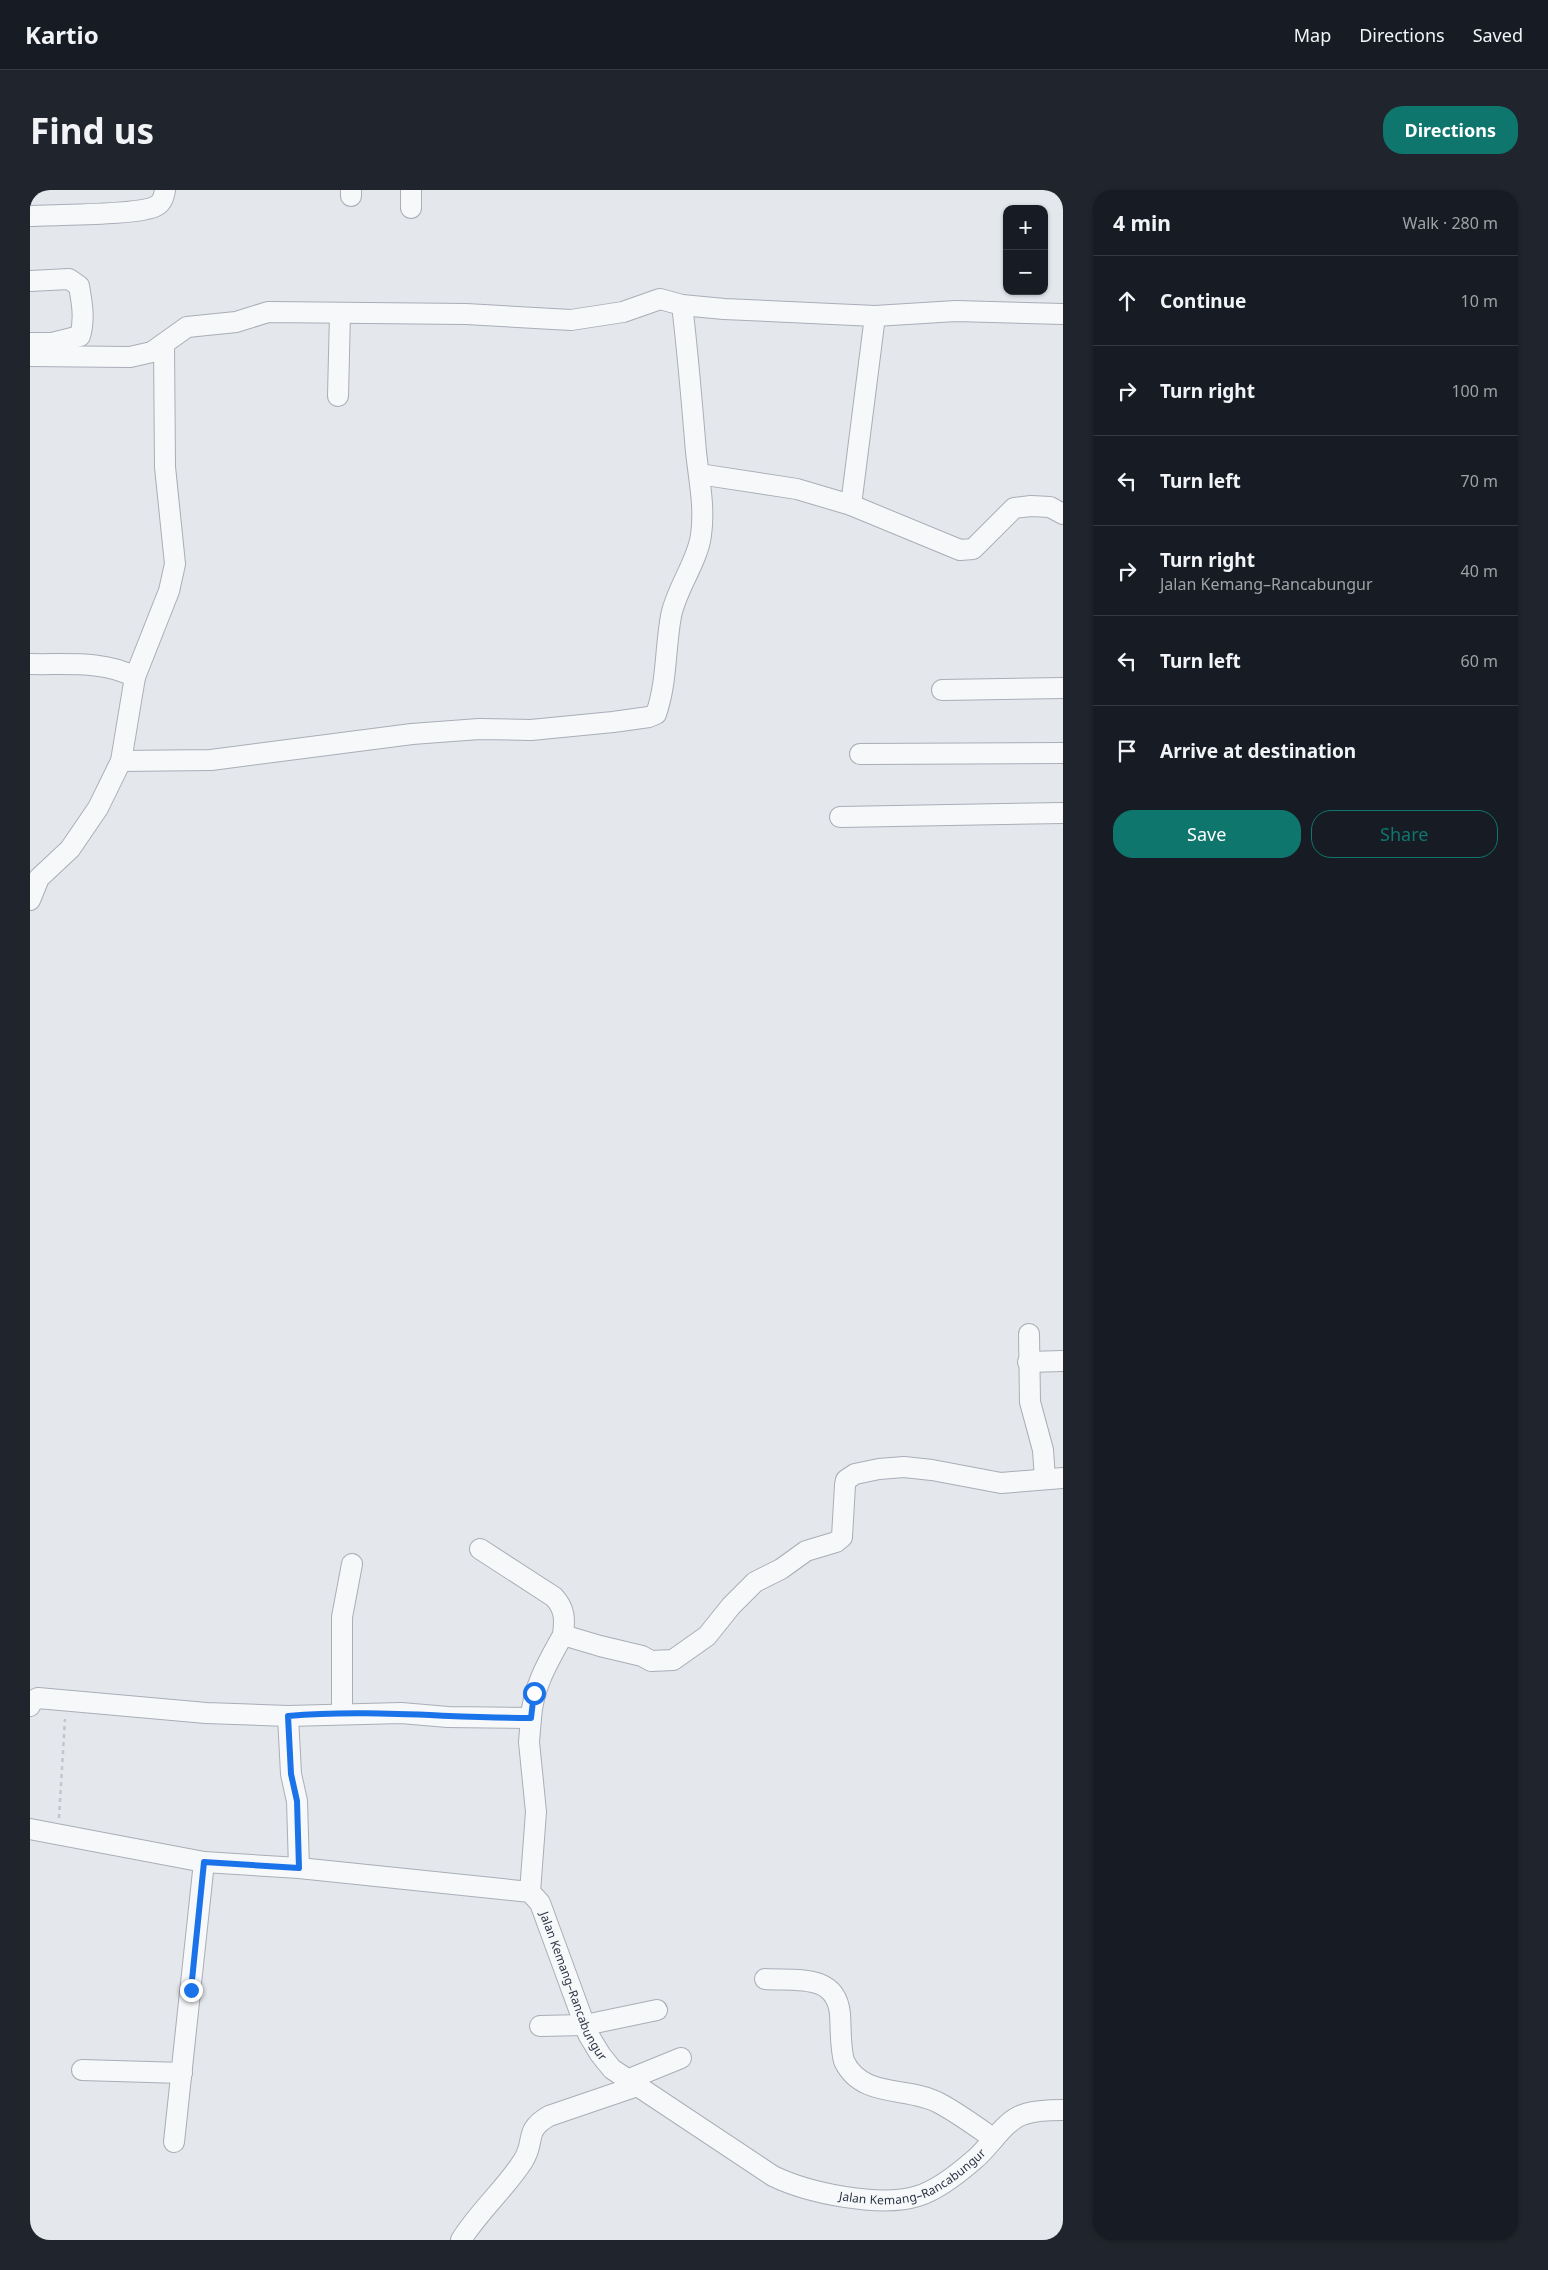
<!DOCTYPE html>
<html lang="en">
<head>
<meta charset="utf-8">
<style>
  body { margin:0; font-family:"Noto Sans",sans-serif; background:#20242c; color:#f1f3f6 }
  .controls { position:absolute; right:15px; top:15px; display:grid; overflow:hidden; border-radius:10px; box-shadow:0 1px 4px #0004 }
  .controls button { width:45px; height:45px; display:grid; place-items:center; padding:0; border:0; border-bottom:1px solid #363941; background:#171b24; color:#f1f3f6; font:25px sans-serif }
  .stop { position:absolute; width:15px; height:15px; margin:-11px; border:4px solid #1a73e8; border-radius:50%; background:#fff }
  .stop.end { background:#1a73e8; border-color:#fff; box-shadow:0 1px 5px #0008 }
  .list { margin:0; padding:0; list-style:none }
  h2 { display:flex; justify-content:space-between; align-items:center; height:65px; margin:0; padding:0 20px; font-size:21px }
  h2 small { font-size:16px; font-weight:400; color:#9ea1a6 }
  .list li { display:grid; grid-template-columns:32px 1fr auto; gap:15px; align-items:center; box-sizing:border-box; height:90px; padding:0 20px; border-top:1px solid #363941 }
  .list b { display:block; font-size:19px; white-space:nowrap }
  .list p { margin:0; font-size:16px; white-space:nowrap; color:#9ea1a6 }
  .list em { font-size:16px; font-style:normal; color:#9ea1a6 }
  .actions { display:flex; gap:10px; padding:15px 20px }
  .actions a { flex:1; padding:11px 0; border:1px solid #0f766e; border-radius:20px; text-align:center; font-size:18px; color:#0f766e }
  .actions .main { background:#0f766e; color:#fff }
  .icon { flex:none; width:28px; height:28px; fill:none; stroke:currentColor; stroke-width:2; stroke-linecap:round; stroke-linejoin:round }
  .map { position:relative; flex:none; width:1033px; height:2050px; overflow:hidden; border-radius:20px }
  header { display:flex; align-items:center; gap:30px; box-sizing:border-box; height:70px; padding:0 25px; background:#171b24; border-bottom:1px solid #363941 }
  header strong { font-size:24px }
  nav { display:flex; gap:28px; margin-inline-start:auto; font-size:18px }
  .intro { display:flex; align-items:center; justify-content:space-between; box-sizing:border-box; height:120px; padding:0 30px }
  h1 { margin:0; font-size:35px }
  .button { padding:12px 22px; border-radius:20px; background:#0f766e; color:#fff; font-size:18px; font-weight:700 }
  main { display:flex; gap:30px; padding:0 30px }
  aside { flex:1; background:#171b24; border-radius:20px; box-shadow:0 1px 4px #0004 }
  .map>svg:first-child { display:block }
</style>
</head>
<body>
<header>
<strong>Kartio</strong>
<nav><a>Map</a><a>Directions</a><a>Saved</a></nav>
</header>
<div class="intro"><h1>Find us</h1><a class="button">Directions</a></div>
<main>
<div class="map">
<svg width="1033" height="2050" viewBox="0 0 1033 2050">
  <rect width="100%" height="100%" fill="#e4e7ec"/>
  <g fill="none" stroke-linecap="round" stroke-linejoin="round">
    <defs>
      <g id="minor">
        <path d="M321,0V6"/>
        <path d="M381,0V18"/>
        <path d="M0,26C24,24 108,26 126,16C132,13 134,7 135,0"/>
        <path d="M0,91L39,89L49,96C52,113 55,129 50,146L22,153H0"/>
        <path d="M0,166L100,167L122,162L157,137L206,132L238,122L436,124L541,130L593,122L630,109L652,115L694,119L845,126L926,121L1033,124"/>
        <path d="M308,206L310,123"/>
        <path d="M669,284L767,299L821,315L930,360L943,359L984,318L1001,316L1020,317L1033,324"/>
        <path d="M821,315L845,126"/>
        <path d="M0,474C34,475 74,470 105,487L91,571L68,618L40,659L9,688L0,710"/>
        <path d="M105,487L139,401L145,374L135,277L134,154"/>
        <path d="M912,500L1033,498"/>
        <path d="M830,564L1033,563"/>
        <path d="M91,571L181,570L382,544L449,539L501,540L583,532L619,527L626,524C637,493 635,459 641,426C646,399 668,371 671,345C675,317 669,290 666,262C662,213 658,164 652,115"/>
        <path d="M810,627L1033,623"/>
        <path d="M999,1144L1000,1212L1013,1260L1015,1289"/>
        <path d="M998,1172L1033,1171"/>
        <path d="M450,1359L524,1407C535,1419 535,1429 533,1445"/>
        <path d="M0,1516L2,1511L8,1508L176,1523L258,1526L371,1523L418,1527L501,1528C503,1497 518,1472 533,1445L570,1456L612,1466L621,1471L643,1470L677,1446L701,1416L725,1392L751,1379L776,1361L806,1352L812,1347L815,1295L816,1290L825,1284L849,1279L874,1277L902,1280L971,1293L1033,1288"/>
        <path d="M312,1524V1427L322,1374"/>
        <path d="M258,1526L261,1584L267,1611L269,1678"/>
        <path id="s1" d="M0,1639L174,1672L269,1678L500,1702L510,1713L558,1844L570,1864L582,1879L743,1986C778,2003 850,2018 888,2006C908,2000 929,1983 945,1969C961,1956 974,1930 995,1924C1007,1920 1021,1920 1033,1920"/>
        <path d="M500,1702L506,1622L499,1552L501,1528"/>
        <path d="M735,1789C766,1791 806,1783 810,1824C811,1839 810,1856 814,1871C832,1909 878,1896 909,1913C928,1923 947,1937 964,1949"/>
        <path d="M510,1836L555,1835L627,1820"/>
        <path d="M52,1880L152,1883"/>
        <path d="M597,1890L651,1868"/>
        <path d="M144,1952L174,1672"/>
        <path d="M431,2050C449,2021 475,1999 493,1971C506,1951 493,1941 519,1926L607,1896"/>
      </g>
    </defs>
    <use href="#minor" stroke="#a9aeb7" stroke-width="22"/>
    <path stroke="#c2c5cb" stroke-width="2.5" stroke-dasharray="4 4" stroke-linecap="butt" d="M29,1628L35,1529"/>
    <use href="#minor" stroke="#f7f8fa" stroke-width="20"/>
  </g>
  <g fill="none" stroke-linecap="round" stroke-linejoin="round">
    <path stroke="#1a73e8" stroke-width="6" d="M161,1800L174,1672L269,1678L267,1611L261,1584L258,1526C339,1519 419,1528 501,1528L504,1503"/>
  </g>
  <g text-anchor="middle" stroke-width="5" stroke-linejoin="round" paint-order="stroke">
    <g font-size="12" fill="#2b3445" stroke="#f4f6f9">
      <text dy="4" stroke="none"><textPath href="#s1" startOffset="609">Jalan Kemang–Rancabungur</textPath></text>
      <text dy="4" stroke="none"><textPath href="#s1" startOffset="1044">Jalan Kemang–Rancabungur</textPath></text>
    </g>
  </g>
</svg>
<div class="controls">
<button>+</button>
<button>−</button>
</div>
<div class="stop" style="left:504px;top:1503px"></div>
<div class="stop end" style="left:161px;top:1800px"></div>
</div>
<aside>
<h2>4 min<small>Walk · 280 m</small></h2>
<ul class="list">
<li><svg class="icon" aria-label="ahead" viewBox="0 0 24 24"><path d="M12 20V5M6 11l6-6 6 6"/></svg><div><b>Continue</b></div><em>10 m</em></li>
<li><svg class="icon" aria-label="right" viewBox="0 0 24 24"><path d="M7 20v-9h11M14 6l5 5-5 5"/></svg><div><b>Turn right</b></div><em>100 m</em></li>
<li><svg class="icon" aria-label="left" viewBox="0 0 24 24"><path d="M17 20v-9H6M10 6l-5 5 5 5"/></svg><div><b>Turn left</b></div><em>70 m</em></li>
<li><svg class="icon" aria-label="right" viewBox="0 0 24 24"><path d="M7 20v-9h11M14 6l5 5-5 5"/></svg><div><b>Turn right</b><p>Jalan Kemang–Rancabungur</p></div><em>40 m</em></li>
<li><svg class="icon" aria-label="left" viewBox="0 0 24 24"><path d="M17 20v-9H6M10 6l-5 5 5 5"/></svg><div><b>Turn left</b></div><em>60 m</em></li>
<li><svg class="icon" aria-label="arrive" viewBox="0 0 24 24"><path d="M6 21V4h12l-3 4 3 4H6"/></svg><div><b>Arrive at destination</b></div></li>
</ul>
<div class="actions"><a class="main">Save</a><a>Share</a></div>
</aside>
</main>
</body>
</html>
